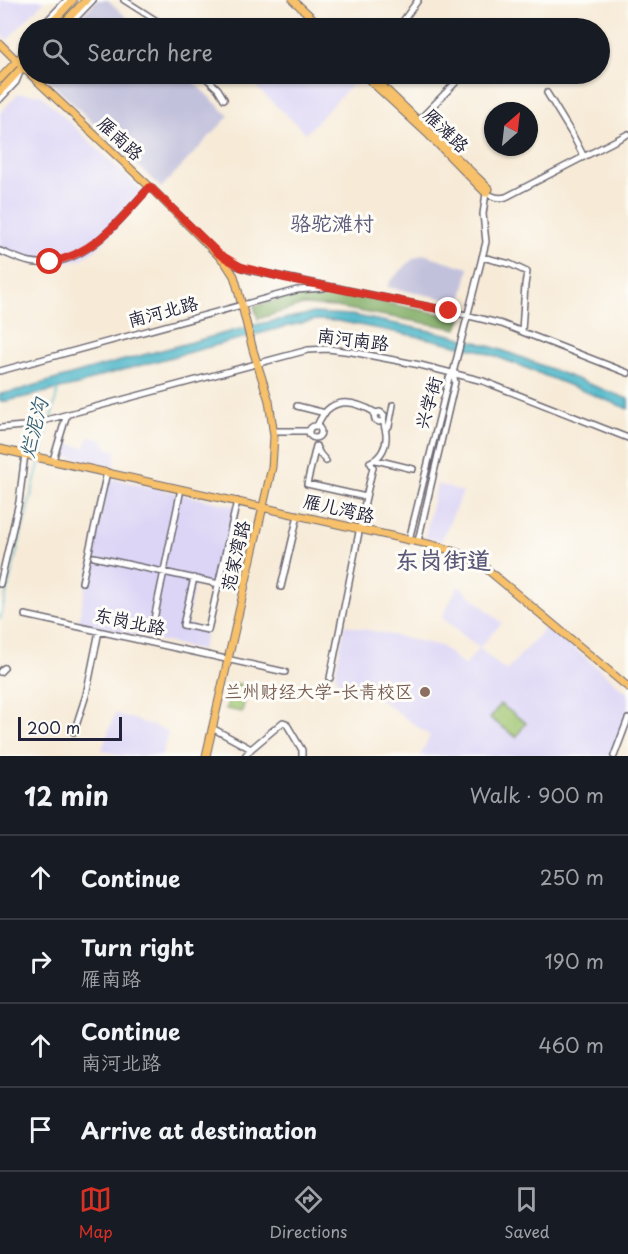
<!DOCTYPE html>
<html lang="en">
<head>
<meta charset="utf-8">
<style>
  body { margin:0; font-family:"Playpen Sans","LXGW WenKai TC",sans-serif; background:#20242c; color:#f1f3f6 }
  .compass { position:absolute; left:484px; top:102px; width:54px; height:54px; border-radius:50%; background:#171b24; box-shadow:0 2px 4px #0004; rotate:28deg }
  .scale { position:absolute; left:18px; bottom:15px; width:104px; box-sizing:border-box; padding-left:6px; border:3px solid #22223b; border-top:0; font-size:16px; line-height:21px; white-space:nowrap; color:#22223b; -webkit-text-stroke:4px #fdfcf7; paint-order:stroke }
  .stop { position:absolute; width:18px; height:18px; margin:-14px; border:4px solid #d93025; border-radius:50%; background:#fff }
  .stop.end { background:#d93025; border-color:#fff; box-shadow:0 2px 6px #0008 }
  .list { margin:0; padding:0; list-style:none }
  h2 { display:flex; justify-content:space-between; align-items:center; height:78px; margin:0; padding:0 24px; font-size:26px }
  h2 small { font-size:20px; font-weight:400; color:#9ea1a6 }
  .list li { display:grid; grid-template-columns:39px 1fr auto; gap:18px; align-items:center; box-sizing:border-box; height:84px; padding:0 24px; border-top:2px solid #363941 }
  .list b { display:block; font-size:22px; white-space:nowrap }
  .list p { margin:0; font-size:20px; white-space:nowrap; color:#9ea1a6 }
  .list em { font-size:20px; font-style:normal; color:#9ea1a6 }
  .icon { flex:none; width:33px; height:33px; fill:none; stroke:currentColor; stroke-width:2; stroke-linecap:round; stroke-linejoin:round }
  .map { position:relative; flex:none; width:628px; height:756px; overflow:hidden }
  .search { position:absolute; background:#171b24; box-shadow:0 2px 4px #0004; left:18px; right:18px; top:18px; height:66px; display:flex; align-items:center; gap:15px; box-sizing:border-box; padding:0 21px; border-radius:33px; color:#9ea1a6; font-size:22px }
  .sheet { height:414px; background:#171b24 }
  nav { display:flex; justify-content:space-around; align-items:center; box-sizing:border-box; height:84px; border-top:2px solid #363941; background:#171b24; font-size:16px; color:#9ea1a6 }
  nav a { display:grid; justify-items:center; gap:3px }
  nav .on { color:#d93025 }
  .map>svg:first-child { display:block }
</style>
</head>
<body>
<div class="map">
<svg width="628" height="756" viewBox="0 0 628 756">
  <rect width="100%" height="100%" fill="#fdfcf7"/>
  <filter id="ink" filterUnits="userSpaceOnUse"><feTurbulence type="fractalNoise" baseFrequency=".0167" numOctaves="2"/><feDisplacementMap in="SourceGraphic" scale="12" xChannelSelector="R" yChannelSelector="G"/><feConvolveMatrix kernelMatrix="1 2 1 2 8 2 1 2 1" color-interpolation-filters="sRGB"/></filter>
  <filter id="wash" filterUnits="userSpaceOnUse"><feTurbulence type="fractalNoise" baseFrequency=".008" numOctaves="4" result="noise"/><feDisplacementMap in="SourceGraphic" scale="24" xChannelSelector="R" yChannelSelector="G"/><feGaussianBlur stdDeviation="1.35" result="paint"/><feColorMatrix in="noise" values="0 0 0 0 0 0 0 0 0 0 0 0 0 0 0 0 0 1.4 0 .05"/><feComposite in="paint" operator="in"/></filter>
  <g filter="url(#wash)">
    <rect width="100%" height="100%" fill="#f7ebd8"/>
    <path fill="#dcd5f6" d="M0,0H45L7,40L0,33Z
      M271,74H357L360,76L306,133L257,88Z
      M18,94H40L147,196L97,249L80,260L53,265L25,262L0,251V113Z
      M89,437L104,440L107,448L117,451L114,467L62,455L65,443L85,448Z
      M109,478L238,507L220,589L195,583L186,624L207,629L202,650L78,622Z
      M437,484L463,492L441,541L425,537Z
      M458,586L465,591L502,623L479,648L506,671L547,626L628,693V716L613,756H420L430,736L377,697L342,686L335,675L345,625L441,646L465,666L479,648L442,618Z
      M115,713L168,731L162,756H121L102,750Z"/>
    <path fill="#c2c1dc" d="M97,0H108L138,28H70Z
      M42,74H185L229,116L161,188Z
      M423,254L469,268L461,302L387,287L390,281L413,259Z"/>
    <path fill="#9ec46e" stroke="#607354" stroke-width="1.5" d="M232,683L248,686L242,712L226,709Z
      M500,704L526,723L516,737L490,718Z"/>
    <path fill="#7eaa61" stroke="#50664e" stroke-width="1.5" d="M333,292L461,318L457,329L336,307L303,305L258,319L254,306L300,294Z"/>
    <path fill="#4bb6c8" stroke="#366c82" stroke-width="1.5" d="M313,313L352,315L451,335L480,343L507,352L628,399V409L521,366L478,350L425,338L338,321L316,320L284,327L97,377L82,384L7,401H0V394L19,390L102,366L259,324Z"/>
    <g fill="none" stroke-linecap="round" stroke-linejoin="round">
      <path stroke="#4bb6c8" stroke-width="1.5" d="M51,418L58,390
        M41,456L49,422
        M0,619L40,460"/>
    </g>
  </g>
  <g filter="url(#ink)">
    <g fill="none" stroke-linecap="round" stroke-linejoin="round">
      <defs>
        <path id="minor" d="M124,0L168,28
          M40,28L67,0
          M66,28L93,0
          M398,28L418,0
          M22,52L28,41
          M202,74L218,89L224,99
          M547,93L572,134L584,157
          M0,99L16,82L20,72
          M419,120L464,74
          M0,251C10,255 20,260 30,262C83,272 118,220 150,187
          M223,257L235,265L249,270L449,311L502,324L628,373
          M482,257L510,264L527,272L525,285L522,331
          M0,371L297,290L323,288
          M297,406L325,413
          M309 432a6 6 0 1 1 12 0a6 6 0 1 1-12 0Z
          M317,426C329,396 352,399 376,413
          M0,428L24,426L308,350L328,349L352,352L420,365L483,381L628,438
          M385,429L389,426L393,405
          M274,431H308
          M316,446L307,484L366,497
          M317,448L320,454L326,461
          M53,460L67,414
          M376,460L413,469
          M409,540L449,378L453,373L486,242L483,214L486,193C493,197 498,199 506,197L628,134
          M418,541L455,382L453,373
          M94,557L219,584
          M194,578L183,625L208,630L237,501
          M82,582L107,472
          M0,584L19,502L25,454
          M281,587L298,515
          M25,615L285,672
          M153,624L181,489
          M0,672L4,668
          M330,678L366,497L373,467L370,462C381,458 387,446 386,434C385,426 382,422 384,415L380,412L376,413L374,415L375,420L379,422L382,421
          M212,728L251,749
          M74,732L86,695L99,631
          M245,756L251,749L283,722L286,723L302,750V756
          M614,756L628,719"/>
        <path id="major" d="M293,0L323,28
          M47,28L73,0
          M59,28L86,0
          M0,44L28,72
          M30,74L150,187L225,262L234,276L237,286L253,350L269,401L274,436L272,467L206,756
          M363,74L429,135L486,193L489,189L370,74
          M0,79L28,49
          M0,91L28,61
          M0,449L409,540C435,545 460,551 482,565L628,687"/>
      </defs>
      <use href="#minor" stroke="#6d6872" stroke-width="8"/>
      <use href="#major" stroke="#6d6872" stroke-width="9"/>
      <use href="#minor" stroke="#fff" stroke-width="5"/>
      <use href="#major" stroke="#f7c06b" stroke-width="7"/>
    </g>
  </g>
  <g fill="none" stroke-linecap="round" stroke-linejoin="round" filter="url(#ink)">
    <path stroke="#d93025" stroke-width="8" d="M50,262C96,254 120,219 150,187L219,254L241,267L285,278L449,311"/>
  </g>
  <circle fill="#8d6e63" stroke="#fdfcf7" stroke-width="2" cx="425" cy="692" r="6"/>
  <g text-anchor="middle" stroke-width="6" stroke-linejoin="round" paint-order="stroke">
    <g font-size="18" fill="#22223b" stroke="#fdfcf7">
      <text transform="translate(446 131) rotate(44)" y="6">雁滩路</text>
      <text transform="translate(120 139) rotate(43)" y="6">雁南路</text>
      <text transform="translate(163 312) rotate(-15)" y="6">南河北路</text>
      <text transform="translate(353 340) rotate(7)" y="6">南河南路</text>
      <text transform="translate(429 403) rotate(-74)" y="6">兴学街</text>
      <text transform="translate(339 509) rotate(13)" y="6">雁儿湾路</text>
      <text transform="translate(236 556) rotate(-77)" y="6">范家湾路</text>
      <text transform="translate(130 622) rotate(12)" y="6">东岗北路</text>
    </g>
    <g font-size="18" fill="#785e54" stroke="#fdfcf7" text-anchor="end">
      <text x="413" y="698">兰州财经大学-长青校区</text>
    </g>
    <g font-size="20" font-style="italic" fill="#325d73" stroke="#fdfcf7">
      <text transform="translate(34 428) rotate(-76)" y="7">烂泥沟</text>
    </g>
    <g font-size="21" fill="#5a5879" stroke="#fdfcf7">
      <text x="332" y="231">骆驼滩村</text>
    </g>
    <g font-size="24" font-weight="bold" fill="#5a5879" stroke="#fdfcf7">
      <text x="443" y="569">东岗街道</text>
    </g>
  </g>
</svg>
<svg class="compass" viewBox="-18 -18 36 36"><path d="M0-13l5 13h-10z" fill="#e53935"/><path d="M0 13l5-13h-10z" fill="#9ea1a6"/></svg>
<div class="scale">200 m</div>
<div class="stop" style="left:50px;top:262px"></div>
<div class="stop end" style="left:449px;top:311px"></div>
<div class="search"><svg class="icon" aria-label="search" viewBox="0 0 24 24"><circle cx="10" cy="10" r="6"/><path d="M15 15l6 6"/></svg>Search here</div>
</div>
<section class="sheet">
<h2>12 min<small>Walk · 900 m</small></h2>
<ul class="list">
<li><svg class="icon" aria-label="ahead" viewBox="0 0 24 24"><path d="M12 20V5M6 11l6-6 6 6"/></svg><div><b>Continue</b></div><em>250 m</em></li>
<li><svg class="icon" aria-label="right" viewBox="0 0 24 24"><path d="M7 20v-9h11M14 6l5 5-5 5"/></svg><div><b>Turn right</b><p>雁南路</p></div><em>190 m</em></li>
<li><svg class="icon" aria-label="ahead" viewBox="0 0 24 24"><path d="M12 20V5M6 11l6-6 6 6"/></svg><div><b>Continue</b><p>南河北路</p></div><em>460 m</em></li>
<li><svg class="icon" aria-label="arrive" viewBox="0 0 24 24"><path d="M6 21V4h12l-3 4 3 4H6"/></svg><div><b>Arrive at destination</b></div></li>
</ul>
</section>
<nav>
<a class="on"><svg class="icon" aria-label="map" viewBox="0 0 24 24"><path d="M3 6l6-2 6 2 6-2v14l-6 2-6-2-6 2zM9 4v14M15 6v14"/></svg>Map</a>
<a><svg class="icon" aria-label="directions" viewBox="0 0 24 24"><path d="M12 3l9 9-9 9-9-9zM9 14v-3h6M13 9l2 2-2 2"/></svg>Directions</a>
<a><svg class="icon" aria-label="saved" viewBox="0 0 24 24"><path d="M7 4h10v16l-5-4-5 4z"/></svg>Saved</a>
</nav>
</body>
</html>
